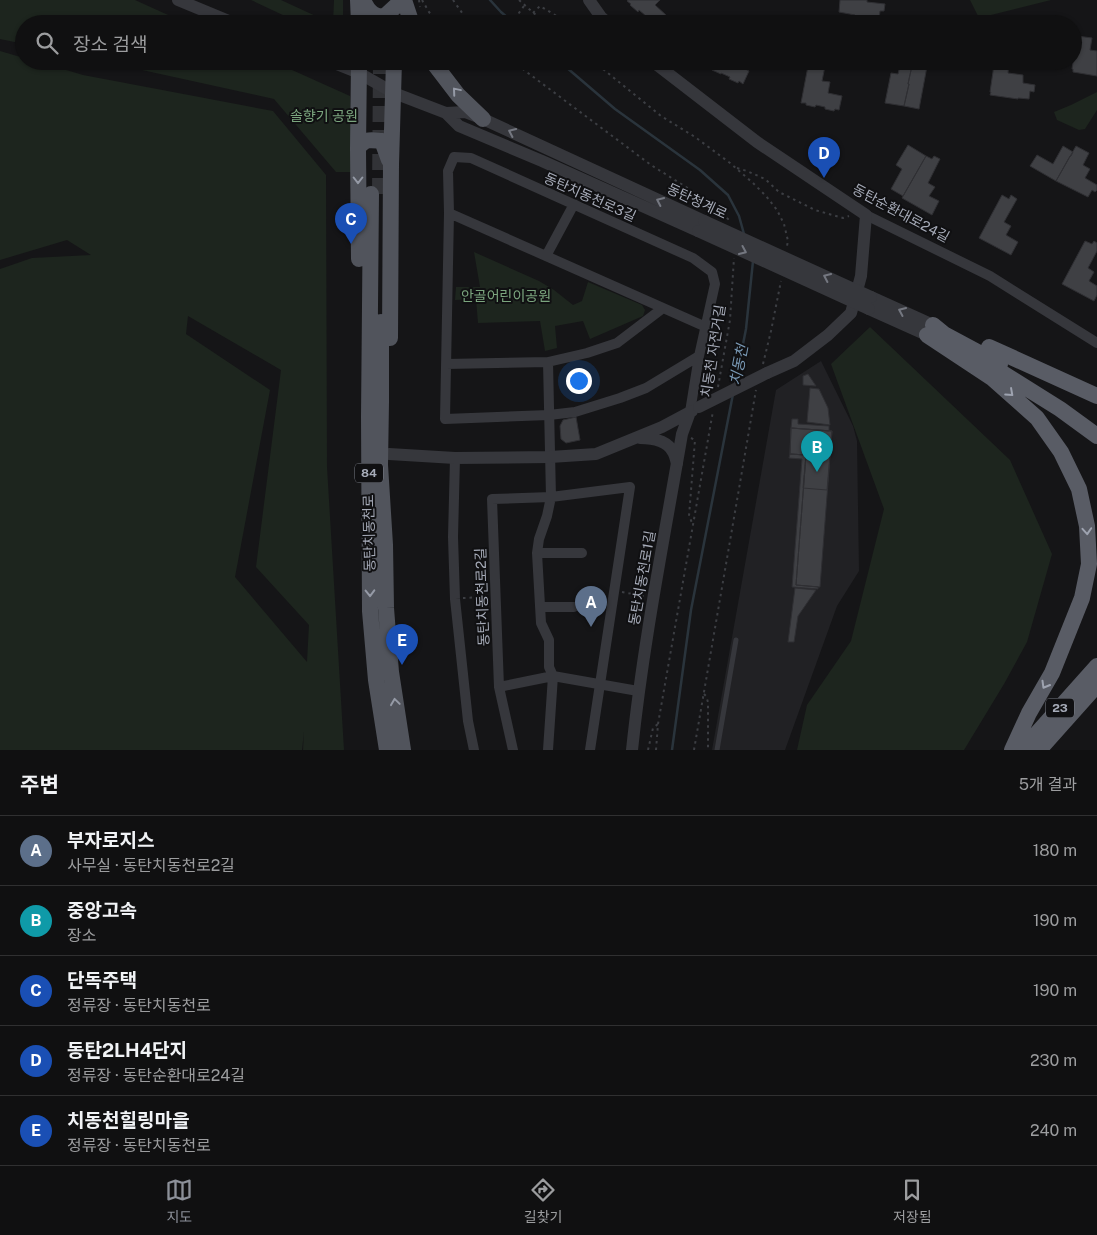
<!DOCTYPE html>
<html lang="ko">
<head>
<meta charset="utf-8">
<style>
  body { margin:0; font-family:"Public Sans","Noto Sans KR",sans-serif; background:#1e1e1f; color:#f1f3f6 }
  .you { position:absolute; left:578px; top:380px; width:18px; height:18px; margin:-12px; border:4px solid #fff; border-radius:50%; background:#1a73e8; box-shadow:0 0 0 8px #1a73e833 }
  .badge { display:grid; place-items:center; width:32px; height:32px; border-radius:50%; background:#8c9099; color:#fff; font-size:16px; font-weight:700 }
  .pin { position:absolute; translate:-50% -41px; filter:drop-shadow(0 1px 2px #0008) }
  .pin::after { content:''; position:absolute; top:26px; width:18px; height:15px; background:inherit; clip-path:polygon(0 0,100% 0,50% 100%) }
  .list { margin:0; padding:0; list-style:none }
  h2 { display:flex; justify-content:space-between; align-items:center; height:65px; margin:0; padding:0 20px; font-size:21px }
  h2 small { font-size:16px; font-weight:400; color:#9c9d9f }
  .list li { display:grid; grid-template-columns:32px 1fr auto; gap:15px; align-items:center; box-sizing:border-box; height:70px; padding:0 20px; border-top:1px solid #303031 }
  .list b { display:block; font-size:19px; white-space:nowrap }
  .list p { margin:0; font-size:16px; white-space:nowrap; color:#9c9d9f }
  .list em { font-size:16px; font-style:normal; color:#9c9d9f }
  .icon { flex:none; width:28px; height:28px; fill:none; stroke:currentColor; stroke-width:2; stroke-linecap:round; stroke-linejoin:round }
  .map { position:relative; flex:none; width:1097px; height:750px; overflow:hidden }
  .search { position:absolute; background:#101011; box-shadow:0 1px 4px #0004; left:15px; right:15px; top:15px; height:55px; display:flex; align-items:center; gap:12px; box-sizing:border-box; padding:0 18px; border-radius:28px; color:#9c9d9f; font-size:19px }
  .sheet { height:415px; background:#101011 }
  nav { display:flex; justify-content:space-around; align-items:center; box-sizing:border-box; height:70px; border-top:1px solid #303031; background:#101011; font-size:14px; color:#9c9d9f }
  nav a { display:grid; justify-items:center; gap:2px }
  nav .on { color:#8c9099 }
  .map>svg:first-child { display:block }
</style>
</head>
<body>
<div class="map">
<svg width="1097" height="750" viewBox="0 0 1097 750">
  <rect width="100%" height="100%" fill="#151517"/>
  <path fill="#212124" d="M821,361L853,426L857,441L859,571L837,606L785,750H712L776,390Z"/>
  <path fill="#1d251e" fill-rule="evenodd" d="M0,0H135L188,24H24V44L0,39Z
    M251,0H281L333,24H302Z
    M334,0H343V24H333Z
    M970,0H1051L979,18Z
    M0,51L24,58V61H36L83,75L273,111L326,175L327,467L344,750H303L304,732L302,750H0V269L32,258L91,255L67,240L0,260ZM188,316L281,370L256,567L309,625L307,662L235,577L270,390L186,334Z
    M101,61H272L350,96L354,172H336L274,99Z
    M1097,92V110L1085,129L1079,130L1057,120L1054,112L1071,105Z
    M474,252L539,281L554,290L573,305L582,301L588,282L642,305L645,310L643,316L590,339L583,321L555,326L557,348L545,351L540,321L478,323L476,299L455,300L456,287H480Z
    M870,327L1010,460L1052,554L1027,642L1004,684L964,750H797L807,705L851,641L884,509L831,364Z"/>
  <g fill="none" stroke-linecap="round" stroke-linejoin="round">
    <path stroke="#2a343c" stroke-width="2.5" d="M490,0L501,12L515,24
      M559,61L615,109L700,170L728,195L739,216L744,234
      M735,384L746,329L753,261
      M672,750L691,610L733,394"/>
  </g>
  <path fill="#3f4044" stroke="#2f2f33" d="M628,0H660L655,5L666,15L659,24L653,23L652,24L645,18L646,16L639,10L638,12L630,5L631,4L627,1Z
    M840,0H867V2L885,4L884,11H880L879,19L854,16L855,15L839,12Z
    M732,17L740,21L742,18L748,21L747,24H729Z
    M1077,36L1092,38L1090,50L1097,51V76L1073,72V69H1072Z
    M711,61H738L736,64L749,71L743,84L739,81L738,83L729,79L730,77L721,73V74L712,70L713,69L708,66Z
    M809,61H826L822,81L830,82L828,93L842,96L839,110L835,109L834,111L825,109V107L816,105L815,107L806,105V103H801Z
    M901,61H913L908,84H909L904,106L885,103L891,73L898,74Z
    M913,61H928L919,109L904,106L909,84H908Z
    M994,61H1009L1008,73L1023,75V83L1035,85L1034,92L1030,91L1029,99L1018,98V99L990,95L991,92H990L993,72Z
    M908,145L926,156L903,196L891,189L902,169L896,165Z
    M1063,146L1073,152L1071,156H1070L1056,181L1030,166L1037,155L1053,164Z
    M1076,146L1089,153L1083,165L1090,169L1085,178L1097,185V190L1095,192L1092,190L1088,197L1056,181Z
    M926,156L932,159L934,156L940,159L928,183L935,187L929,196L939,201L932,215L902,198Z
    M1002,195L1009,199L1011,195L1017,199L1004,222L1011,226L1006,235L1018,242L1011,255L979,238Z
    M1085,241L1092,244L1094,241L1097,243V251L1088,268L1094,272L1089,281L1097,286V295L1094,301L1062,284Z
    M808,374L816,386L803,385V376Z
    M810,388L819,389L828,408L830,425L807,422Z
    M576,417L580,440L566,443L561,439L560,426L563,420Z
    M792,419H798V424L829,426V431L791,428Z
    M791,428L832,431L820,587L796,585L806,455L790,454Z
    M791,428L832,431L827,490L803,488L806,455L790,454Z
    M790,454L806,455L796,585L818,587V589L792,587L802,459L789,458Z
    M795,588L816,590L798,616L794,642H788Z"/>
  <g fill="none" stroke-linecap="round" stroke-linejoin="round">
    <path stroke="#323337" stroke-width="16" stroke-dasharray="16 8" stroke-linecap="butt" d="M382,24V0
      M380,194L381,61"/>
    <path stroke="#3c3e43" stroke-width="2" stroke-dasharray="2.5 4" stroke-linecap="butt" d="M419,0L420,7
      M422,0L429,12L439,24
      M453,0L470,24
      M519,0L546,24
      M533,13L540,6L570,24
      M511,24L524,6
      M512,61L651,165L713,204L730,221
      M593,61L661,116L695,137L730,163L753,183L766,196L777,210L784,224L788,241L787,246
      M737,168L747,171L765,179L779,192L815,210L843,218L849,216
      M763,364L771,331L781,281
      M718,387L730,320L734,258
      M691,438L695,440L689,516L693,525
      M622,592L644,596
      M463,598L486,597
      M704,694L706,696L708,702V750
      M648,750L653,728L658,724
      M656,750L658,724L713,411
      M694,750L756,390"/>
    <path stroke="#36373c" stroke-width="5" d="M717,750L736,640"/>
    <path stroke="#36373c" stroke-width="10" d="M449,213L706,327
      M866,215L990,276L1097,343
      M546,256L574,204
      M446,364L548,362L587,353L617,343L663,308
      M690,412L699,356L715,284L712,272L693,258L471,158L454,157L448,171L449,213L445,419L549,415L575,412L620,398L646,388L699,356
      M455,458L453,537L455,599L468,721L474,750
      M537,553H582
      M540,607H574
      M499,687L553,676L638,691
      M513,750L499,687L492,499L551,497L630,487L590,750
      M548,750L553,676L549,667V640L541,623L537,553L539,539L547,516L551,497L548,362"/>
    <path stroke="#36373c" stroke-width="12" d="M178,0L236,24
      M589,0L601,17L609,24
      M329,61L359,73L394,93L446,113L465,112L483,119L704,221
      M652,61L757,142L866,215L861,276L851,313L828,335L794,361L767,373
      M446,113L459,126L542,161L698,231
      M871,297L933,325
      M869,309L927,335
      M640,438C652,438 667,440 673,452C675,455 676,460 677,464
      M389,454L455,458L550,457L596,454L662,427L692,411
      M632,750C643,644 664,539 682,434L690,412"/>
    <path stroke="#51545c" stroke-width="16" d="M358,0L359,24
      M363,0C368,11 372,15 383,18L396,6
      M404,0L412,24
      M432,61L458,95L483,119
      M358,148C366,138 370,140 382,141L389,160
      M371,194L369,417L370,611L376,680L387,750
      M359,259L358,148L359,61
      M381,322V402L380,465L385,545L386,608L391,672L403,750
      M390,338L391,164L394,61"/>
    <path stroke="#595c65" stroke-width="16" d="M933,325L944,334L1000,364
      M927,335L992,378L1037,418L1061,452L1079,489L1087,526L1089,564L1082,598L1052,673L1029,713L1012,750
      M989,347L1097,396
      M988,364L1060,409L1097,436
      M1022,750L1097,666
      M1039,750L1097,685"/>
    <path stroke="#36373c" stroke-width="12" d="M704,221L871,297
      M698,231L869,309
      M699,407L767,373"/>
  </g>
  <defs><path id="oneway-chevron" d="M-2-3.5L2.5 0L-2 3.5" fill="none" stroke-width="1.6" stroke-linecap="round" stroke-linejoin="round" transform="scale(1.25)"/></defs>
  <g stroke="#959aa6">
    <use href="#oneway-chevron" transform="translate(456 91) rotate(-130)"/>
    <use href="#oneway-chevron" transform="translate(358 180) rotate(90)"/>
    <use href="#oneway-chevron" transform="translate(370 593) rotate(89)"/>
    <use href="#oneway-chevron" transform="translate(395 702) rotate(-98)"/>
  </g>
  <g stroke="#747780">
    <use href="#oneway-chevron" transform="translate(512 132) rotate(-155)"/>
    <use href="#oneway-chevron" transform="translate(660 201) rotate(-155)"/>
    <use href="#oneway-chevron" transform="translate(743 251) rotate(24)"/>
    <use href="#oneway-chevron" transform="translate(827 277) rotate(-155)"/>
    <use href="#oneway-chevron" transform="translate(902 311) rotate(-156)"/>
  </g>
  <g stroke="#9ea3b0">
    <use href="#oneway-chevron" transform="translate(1010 393) rotate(42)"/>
    <use href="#oneway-chevron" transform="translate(1087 531) rotate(86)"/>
    <use href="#oneway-chevron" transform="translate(1045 685) rotate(120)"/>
  </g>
  <g text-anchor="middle" stroke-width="4" stroke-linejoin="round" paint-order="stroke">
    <g fill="#101012" stroke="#797c86" stroke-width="1">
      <rect x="355" y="463.5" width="28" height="19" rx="4"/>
      <rect x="1046" y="698.5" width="28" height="19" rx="4"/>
    </g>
    <g font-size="12" font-weight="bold" fill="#a6abb8">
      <text x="369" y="477">84</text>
      <text x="1060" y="712">23</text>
    </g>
    <g font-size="14" fill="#7ba57e" stroke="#101012">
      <text x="324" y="121">솔향기 공원</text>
      <text x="506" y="301">안골어린이공원</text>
    </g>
    <g font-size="14" fill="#a6abb8" stroke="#101012">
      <text transform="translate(590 197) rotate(24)" y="5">동탄치동천로3길</text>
      <text transform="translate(697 201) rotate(25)" y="5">동탄청계로</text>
      <text transform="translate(901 213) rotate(28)" y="5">동탄순환대로24길</text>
      <text transform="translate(713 351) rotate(-81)" y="5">치동천 자전거길</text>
      <text transform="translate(369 533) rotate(-91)" y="5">동탄치동천로</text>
      <text transform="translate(642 578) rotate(-80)" y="5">동탄치동천로1길</text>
      <text transform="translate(482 597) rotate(-92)" y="5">동탄치동천로2길</text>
    </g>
    <g font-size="15" font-style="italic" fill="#7a9ab6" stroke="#101012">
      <text transform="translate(739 365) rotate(-79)" y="5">치동천</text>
    </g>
  </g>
</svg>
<div class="you"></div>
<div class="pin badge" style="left:591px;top:627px;background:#5c6f8a">A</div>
<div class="pin badge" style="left:817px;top:472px;background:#0f9aa8">B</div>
<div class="pin badge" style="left:351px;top:244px;background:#1a4fb4">C</div>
<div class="pin badge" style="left:824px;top:178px;background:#1a4fb4">D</div>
<div class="pin badge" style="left:402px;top:665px;background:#1a4fb4">E</div>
<div class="search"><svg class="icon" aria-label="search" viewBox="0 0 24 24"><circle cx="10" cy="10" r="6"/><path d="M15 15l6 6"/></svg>장소 검색</div>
</div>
<section class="sheet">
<h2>주변<small>5개 결과</small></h2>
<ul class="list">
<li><span class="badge" style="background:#5c6f8a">A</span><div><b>부자로지스</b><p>사무실 · 동탄치동천로2길</p></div><em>180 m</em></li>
<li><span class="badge" style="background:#0f9aa8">B</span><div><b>중앙고속</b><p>장소</p></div><em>190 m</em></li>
<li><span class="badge" style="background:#1a4fb4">C</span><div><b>단독주택</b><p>정류장 · 동탄치동천로</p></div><em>190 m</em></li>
<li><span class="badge" style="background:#1a4fb4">D</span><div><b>동탄2LH4단지</b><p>정류장 · 동탄순환대로24길</p></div><em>230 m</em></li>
<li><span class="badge" style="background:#1a4fb4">E</span><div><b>치동천힐링마을</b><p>정류장 · 동탄치동천로</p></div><em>240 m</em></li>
</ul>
</section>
<nav>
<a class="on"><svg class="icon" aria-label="map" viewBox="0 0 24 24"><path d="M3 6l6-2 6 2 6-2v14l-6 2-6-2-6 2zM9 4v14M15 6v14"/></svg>지도</a>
<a><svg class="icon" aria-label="directions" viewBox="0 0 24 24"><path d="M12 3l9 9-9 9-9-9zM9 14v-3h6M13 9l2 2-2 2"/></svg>길찾기</a>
<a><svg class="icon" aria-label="saved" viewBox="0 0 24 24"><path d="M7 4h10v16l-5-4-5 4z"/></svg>저장됨</a>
</nav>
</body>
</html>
